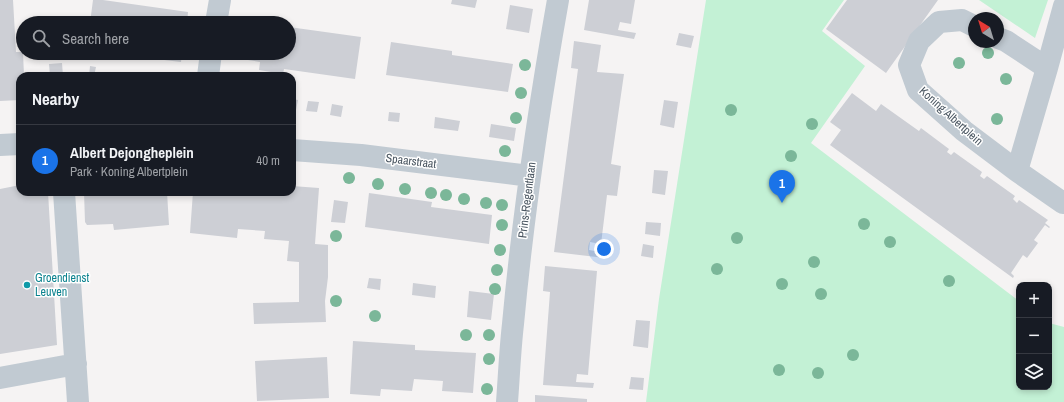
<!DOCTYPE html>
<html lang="en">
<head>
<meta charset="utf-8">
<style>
  body { margin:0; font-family:"Archivo Narrow",sans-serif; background:#20242c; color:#f1f3f6 }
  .controls { position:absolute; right:12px; bottom:12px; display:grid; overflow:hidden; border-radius:8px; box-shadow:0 2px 6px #0003 }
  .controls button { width:36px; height:36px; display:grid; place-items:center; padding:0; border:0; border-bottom:1px solid #363941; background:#171b24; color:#f1f3f6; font:20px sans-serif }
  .compass { position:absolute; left:968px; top:12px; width:36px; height:36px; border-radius:50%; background:#171b24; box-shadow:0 2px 6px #0003; rotate:322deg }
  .you { position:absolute; left:604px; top:249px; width:14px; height:14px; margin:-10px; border:3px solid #fff; border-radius:50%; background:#1a73e8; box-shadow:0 0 0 6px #1a73e833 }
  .badge { display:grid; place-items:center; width:26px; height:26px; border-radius:50%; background:#1a73e8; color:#fff; font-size:13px; font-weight:700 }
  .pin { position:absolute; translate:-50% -33px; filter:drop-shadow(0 1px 2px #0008) }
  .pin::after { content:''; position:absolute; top:21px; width:14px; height:12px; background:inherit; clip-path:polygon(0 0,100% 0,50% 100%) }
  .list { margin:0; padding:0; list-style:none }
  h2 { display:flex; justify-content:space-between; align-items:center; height:52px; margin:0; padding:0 16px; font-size:17px }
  h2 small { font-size:13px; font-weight:400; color:#9ea1a6 }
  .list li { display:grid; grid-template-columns:26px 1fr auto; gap:12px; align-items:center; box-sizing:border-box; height:72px; padding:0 16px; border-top:1px solid #363941 }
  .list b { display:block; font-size:15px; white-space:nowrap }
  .list p { margin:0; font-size:13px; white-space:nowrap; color:#9ea1a6 }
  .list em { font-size:13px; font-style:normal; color:#9ea1a6 }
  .icon { flex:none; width:22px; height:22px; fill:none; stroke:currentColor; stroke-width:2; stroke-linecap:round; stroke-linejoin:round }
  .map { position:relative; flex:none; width:1064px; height:402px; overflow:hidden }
  .search { position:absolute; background:#171b24; box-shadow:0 2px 6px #0003; left:16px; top:16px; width:280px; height:44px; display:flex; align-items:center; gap:10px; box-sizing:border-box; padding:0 14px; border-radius:22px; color:#9ea1a6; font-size:15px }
  .panel { position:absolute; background:#171b24; box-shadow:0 2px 6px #0003; left:16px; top:72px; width:280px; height:124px; border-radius:12px }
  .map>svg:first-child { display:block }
</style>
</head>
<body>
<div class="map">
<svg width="1064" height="402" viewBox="0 0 1064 402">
  <rect width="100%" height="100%" fill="#f5f3f3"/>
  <path fill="#c3f1d5" d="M706,0H844L822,31L865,66L811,143L1019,301V387H1049V323L1064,327V402H646L659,299Z
    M979,0H1048L1035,38Z"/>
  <path fill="#cdcfd5" d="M0,0H13L16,52H23L24,76H20V100L0,101Z
    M93,0H103L188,12L187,23H90Z
    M452,0H477L475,8L451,4Z
    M589,0H635L631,24L620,22L618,30L636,33L634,39L584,30Z
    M847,0H938L886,73L826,29Z
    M510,5L533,9L529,33L506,29Z
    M289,27L361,37L355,79L284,69L283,74L259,70L260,62L248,60L249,53H289Z
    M679,33L694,36L691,48L676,45Z
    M574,41L601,45L597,72L624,74L611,164L621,166L617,196L607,195L601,244L590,242L589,250L606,253L605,258L554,252L578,69L571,68Z
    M391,42L452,51V55L513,64L508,92L386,75Z
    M157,53H182L181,62L156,59Z
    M62,63L63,76H50L49,64Z
    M90,66L96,67L94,76H89Z
    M852,93L876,111L881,104L919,131L921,128L949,149L947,152L951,155L954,152L982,172L980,176L984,179L987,176L1015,196L1013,199L1017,203L1019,200L1048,220L1045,223L1050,227L1049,228L1045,225L1034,240L1038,243L1027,258L1023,255L1011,273L1014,276L1013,278L830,145L841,130L830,122Z
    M292,99L298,100L296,110H292Z
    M664,100L678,102L674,128L660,125Z
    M308,101L319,102L317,112L306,111Z
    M332,104L343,106L341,117L330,115Z
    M389,112L400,113L399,122L388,121Z
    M435,117L460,121L458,131L434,128Z
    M491,124L516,128L514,141L489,137Z
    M654,170L668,171L665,195L652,193Z
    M20,185V192H48L57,345L0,354V189Z
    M292,186L319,188L315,244L328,245V277L325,301L326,322L254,324L253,303L299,302V262L287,261L289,241L264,239L265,231L238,229L237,238L190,233L193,192H292Z
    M84,192H167L169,225L114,230L113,224L87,225L85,222Z
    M369,193L432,202L431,207L492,215L489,244L365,227Z
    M334,200L348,202L345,223L331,222Z
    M646,222L661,223L660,236L645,234Z
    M643,244L654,246L653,258L641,256Z
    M545,266L597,271L588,375L577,374L576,382L594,383L593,388L543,385L550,292L543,291Z
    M369,278L381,279L380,290L367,288Z
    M413,283L436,286L435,298L412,295Z
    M469,291L494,294L491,320L467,317Z
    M636,320L650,321L648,348L633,346Z
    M353,341L415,345V350L476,353L473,393L442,391L443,381L414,379L412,391L381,389L380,396L350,394Z
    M327,357L329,398L257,401L255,361Z
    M631,377L644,378L643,390L629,389Z
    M535,395L587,399V402H535Z"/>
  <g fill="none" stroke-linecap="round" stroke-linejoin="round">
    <path stroke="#c1cad2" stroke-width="22" d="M1064,6L1047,68L1017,171L1063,203L1064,201
      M216,23L220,0
      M974,26L962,20L939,22L919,41L909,65L918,90L964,131L1017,171
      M998,38L1006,41L1047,68
      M208,76L211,53
      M0,145L20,144
      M292,150L361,155L530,176
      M64,192L78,402
      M0,378L76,364
      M507,402C509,376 510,350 513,324C523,215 539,107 558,0"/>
  </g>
  <g fill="#7bb799">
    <circle cx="988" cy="53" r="6"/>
    <circle cx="959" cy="63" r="6"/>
    <circle cx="525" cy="65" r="6"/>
    <circle cx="1006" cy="79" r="6"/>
    <circle cx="521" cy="93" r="6"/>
    <circle cx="731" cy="110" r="6"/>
    <circle cx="516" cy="118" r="6"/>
    <circle cx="997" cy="119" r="6"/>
    <circle cx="812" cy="124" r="6"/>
    <circle cx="505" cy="151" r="6"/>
    <circle cx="791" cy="156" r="6"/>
    <circle cx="349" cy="178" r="6"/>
    <circle cx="378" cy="184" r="6"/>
    <circle cx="405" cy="189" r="6"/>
    <circle cx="431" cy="193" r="6"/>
    <circle cx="446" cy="195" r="6"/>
    <circle cx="464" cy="199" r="6"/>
    <circle cx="486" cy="203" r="6"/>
    <circle cx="502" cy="205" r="6"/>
    <circle cx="864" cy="224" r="6"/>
    <circle cx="502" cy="225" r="6"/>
    <circle cx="336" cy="236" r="6"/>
    <circle cx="737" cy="238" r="6"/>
    <circle cx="890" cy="242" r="6"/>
    <circle cx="500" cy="250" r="6"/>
    <circle cx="814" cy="262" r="6"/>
    <circle cx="717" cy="269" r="6"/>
    <circle cx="497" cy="270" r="6"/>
    <circle cx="949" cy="281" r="6"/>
    <circle cx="782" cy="284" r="6"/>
    <circle cx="495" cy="289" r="6"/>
    <circle cx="821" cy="294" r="6"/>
    <circle cx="336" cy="301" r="6"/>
    <circle cx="375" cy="316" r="6"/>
    <circle cx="466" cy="335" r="6"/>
    <circle cx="489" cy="335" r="6"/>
    <circle cx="853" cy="355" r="6"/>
    <circle cx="489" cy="359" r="6"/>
    <circle cx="779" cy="370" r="6"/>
    <circle cx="818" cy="373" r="6"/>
    <circle cx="487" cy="389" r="6"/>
  </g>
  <circle fill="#0f9aa8" stroke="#fff" stroke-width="1.5" cx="27" cy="285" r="4"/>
  <g text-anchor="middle" stroke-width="3" stroke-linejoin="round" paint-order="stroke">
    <g font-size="12" fill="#4a5661" stroke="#fff">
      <text transform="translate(951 116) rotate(42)" y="4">Koning Albertplein</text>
      <text transform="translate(411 161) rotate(7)" y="4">Spaarstraat</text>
      <text transform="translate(527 200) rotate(-83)" y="4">Prins-Regentlaan</text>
    </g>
    <g font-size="12" fill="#0d838f" stroke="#fff" text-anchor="start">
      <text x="35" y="282">Groendienst<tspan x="35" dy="14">Leuven</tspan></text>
    </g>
  </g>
</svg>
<div class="controls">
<button>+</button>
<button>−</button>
<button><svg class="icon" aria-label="layers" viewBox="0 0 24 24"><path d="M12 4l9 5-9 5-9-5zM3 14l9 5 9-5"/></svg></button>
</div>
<svg class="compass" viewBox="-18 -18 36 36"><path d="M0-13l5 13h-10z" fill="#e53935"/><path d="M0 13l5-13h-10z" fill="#9ea1a6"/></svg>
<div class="you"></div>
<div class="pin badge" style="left:782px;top:203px">1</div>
<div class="search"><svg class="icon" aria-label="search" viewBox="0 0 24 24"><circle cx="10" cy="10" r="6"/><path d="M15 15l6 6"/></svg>Search here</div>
<section class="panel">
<h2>Nearby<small></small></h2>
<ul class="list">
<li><span class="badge">1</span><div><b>Albert Dejongheplein</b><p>Park · Koning Albertplein</p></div><em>40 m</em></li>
</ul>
</section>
</div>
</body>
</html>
